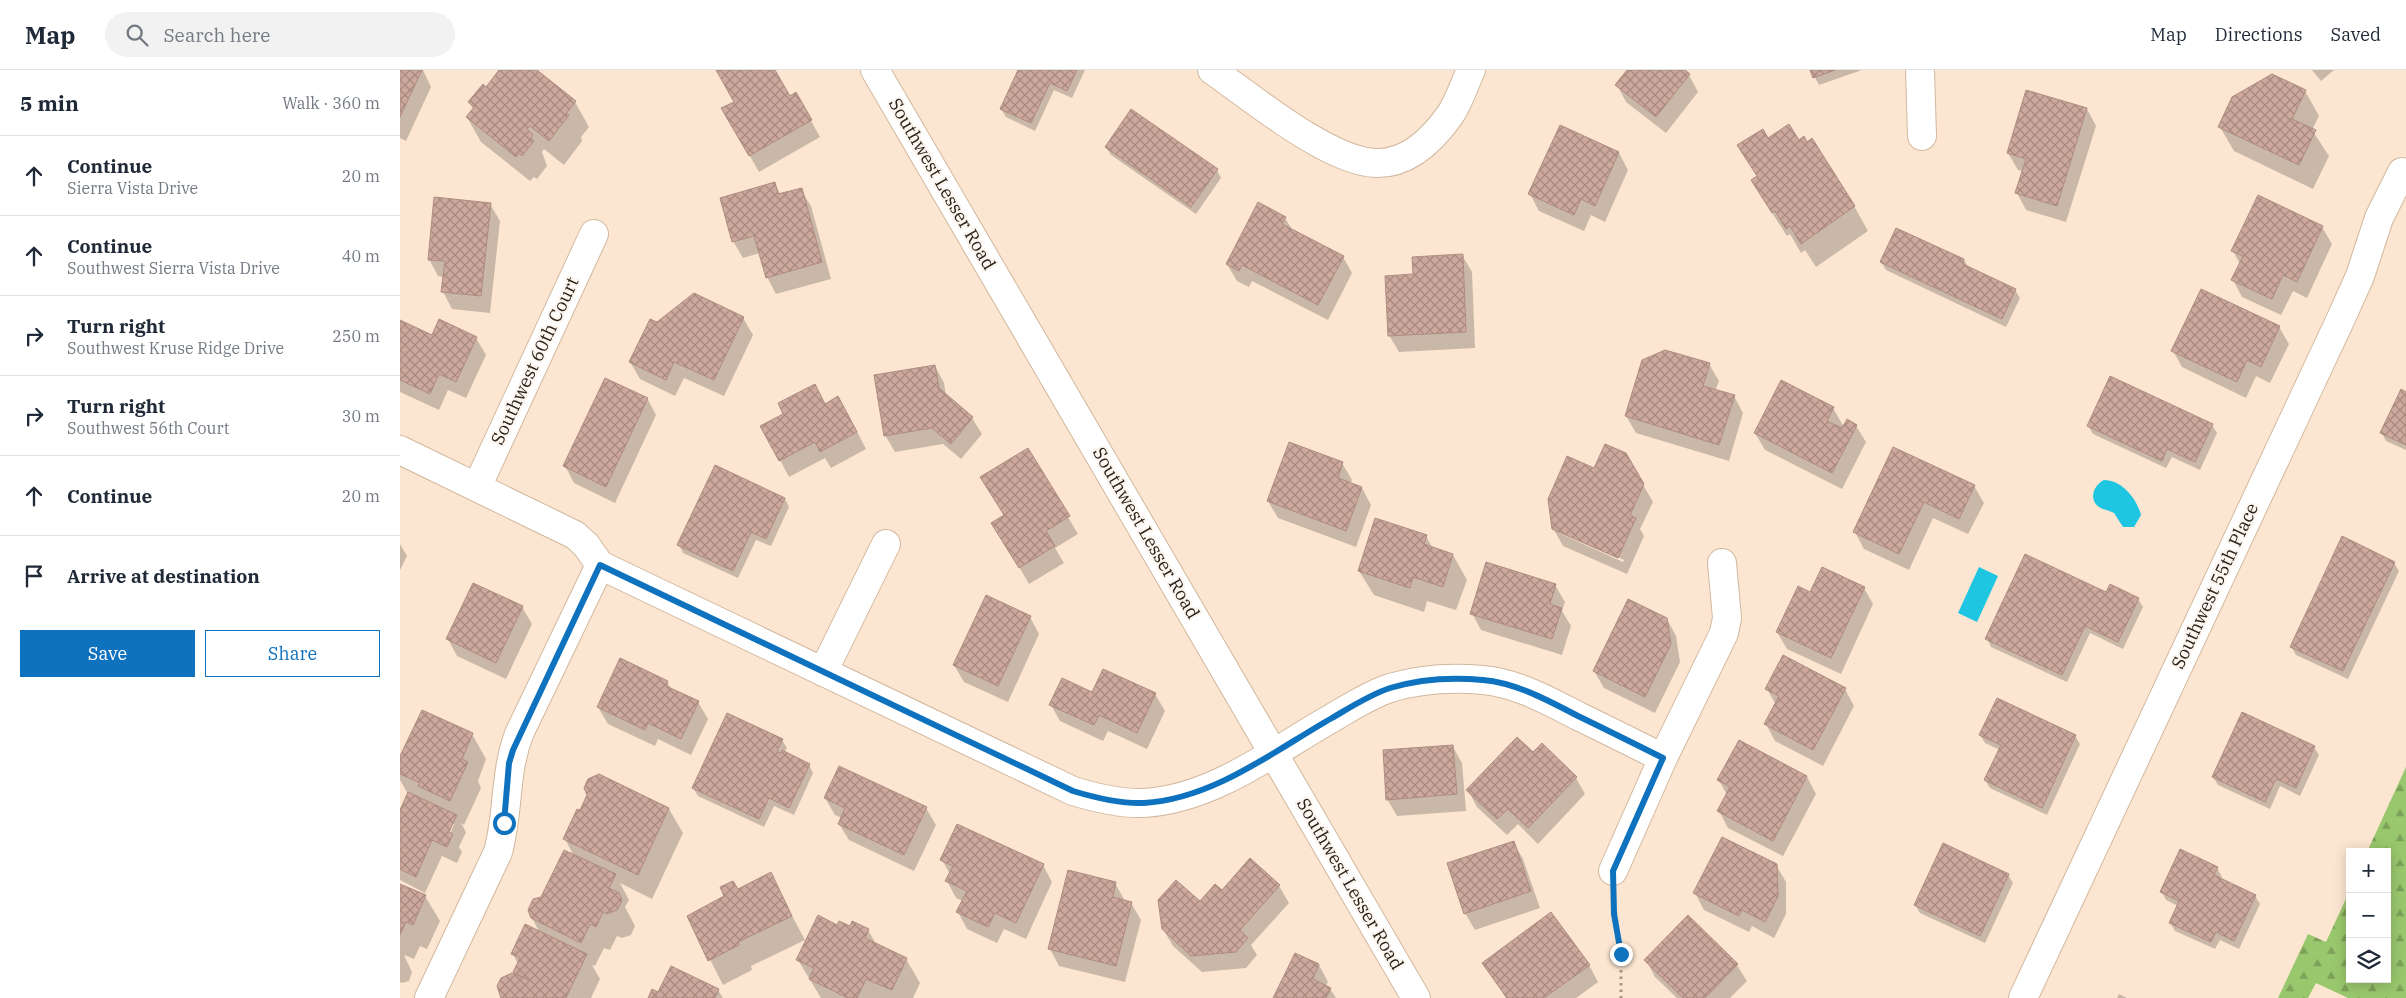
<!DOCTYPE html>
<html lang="en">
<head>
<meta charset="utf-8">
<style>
  body { margin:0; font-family:"IBM Plex Serif",serif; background:#f2f2f3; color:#1f2937 }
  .controls { position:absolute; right:15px; bottom:15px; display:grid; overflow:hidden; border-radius:0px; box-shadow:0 2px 12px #0003 }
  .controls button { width:45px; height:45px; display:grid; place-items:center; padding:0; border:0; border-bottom:1px solid #e0e1e3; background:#fff; color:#1f2937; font:25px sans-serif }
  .stop { position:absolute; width:15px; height:15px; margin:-11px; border:4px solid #0f72be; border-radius:50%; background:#fff }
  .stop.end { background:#0f72be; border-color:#fff; box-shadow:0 1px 5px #0008 }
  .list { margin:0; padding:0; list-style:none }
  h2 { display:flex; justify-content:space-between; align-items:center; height:65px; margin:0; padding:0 20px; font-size:21px }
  h2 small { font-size:16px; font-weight:400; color:#747a83 }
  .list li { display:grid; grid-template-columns:32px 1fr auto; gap:15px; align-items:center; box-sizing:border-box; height:80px; padding:0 20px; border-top:1px solid #e0e1e3 }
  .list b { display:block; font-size:19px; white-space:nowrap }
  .list p { margin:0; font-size:16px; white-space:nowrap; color:#747a83 }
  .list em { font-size:16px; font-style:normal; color:#747a83 }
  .actions { display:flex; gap:10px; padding:15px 20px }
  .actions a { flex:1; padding:11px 0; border:1px solid #0f72be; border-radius:0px; text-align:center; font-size:18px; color:#0f72be }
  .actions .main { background:#0f72be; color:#fff }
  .icon { flex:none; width:28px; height:28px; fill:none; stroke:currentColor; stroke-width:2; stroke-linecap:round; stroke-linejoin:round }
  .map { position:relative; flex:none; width:2006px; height:928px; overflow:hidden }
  header { display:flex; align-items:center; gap:30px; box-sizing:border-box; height:70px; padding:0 25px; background:#fff; border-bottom:1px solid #e0e1e3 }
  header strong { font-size:24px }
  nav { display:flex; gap:28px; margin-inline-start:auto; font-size:18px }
  .search { width:350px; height:45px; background:#f2f2f3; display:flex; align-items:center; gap:12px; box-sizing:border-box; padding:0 18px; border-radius:28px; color:#747a83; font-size:19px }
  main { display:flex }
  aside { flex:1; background:#fff }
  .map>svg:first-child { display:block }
</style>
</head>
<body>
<header>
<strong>Map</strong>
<div class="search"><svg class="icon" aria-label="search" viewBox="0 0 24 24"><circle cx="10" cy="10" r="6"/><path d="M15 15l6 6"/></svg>Search here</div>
<nav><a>Map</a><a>Directions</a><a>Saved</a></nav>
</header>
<main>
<aside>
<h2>5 min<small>Walk · 360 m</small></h2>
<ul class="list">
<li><svg class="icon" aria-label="ahead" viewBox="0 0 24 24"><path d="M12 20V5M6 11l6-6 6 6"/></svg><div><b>Continue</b><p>Sierra Vista Drive</p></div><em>20 m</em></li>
<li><svg class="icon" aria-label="ahead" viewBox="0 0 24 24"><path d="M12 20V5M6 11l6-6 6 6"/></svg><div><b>Continue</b><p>Southwest Sierra Vista Drive</p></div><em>40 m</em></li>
<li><svg class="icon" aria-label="right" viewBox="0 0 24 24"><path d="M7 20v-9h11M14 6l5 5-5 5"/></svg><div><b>Turn right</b><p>Southwest Kruse Ridge Drive</p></div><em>250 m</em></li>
<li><svg class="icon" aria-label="right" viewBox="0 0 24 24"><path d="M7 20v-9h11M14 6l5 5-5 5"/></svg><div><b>Turn right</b><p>Southwest 56th Court</p></div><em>30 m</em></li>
<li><svg class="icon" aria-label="ahead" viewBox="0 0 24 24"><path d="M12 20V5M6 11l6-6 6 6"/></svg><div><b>Continue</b></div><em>20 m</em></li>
<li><svg class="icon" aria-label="arrive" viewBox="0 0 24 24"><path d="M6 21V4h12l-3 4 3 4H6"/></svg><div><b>Arrive at destination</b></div></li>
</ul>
<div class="actions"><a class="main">Save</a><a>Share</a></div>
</aside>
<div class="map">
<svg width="2006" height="928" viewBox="0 0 2006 928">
  <defs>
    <pattern id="forest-firs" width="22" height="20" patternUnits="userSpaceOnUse" patternTransform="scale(1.25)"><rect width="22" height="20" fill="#99c76d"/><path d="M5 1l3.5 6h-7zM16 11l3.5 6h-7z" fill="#7da159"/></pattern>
    <pattern id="building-cross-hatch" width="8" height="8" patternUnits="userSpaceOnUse" patternTransform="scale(1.25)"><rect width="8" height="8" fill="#cda99d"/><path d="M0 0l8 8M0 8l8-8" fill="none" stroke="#a7897f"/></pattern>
  </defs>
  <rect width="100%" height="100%" fill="#fce6d1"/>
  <path fill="url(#forest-firs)" d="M2006,697V928H1948L1916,913L1908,928H1878L1908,864L1926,872L1950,820V909H1987V782H1967Z"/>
  <path fill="#1fc6e1" d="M1704,410C1722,410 1737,429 1741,445L1734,457H1723L1714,443C1709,440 1703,440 1699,437C1688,429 1694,415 1704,410Z
    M1579,497L1598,506L1577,552L1558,543Z"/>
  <path fill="#0003" fill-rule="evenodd" d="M0,0H23L31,17L6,71L0,68Z
    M100,0H135L175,32L189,57L181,67L182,71L164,95L144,79L142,82L147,96L137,109L134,107L130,111L81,72L67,47L73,39L70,33L86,18Z
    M317,0H373L389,28L396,24L420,67L359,102L323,39L336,32Z
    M619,0H685L672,28L654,20L635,61L606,47L601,39Z
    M1229,0H1283L1289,5L1298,22L1266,63L1226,32L1217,15Z
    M1411,0H1462L1419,15Z
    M1912,0H1934L1921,11Z
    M1905,21L1919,46L1912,60L1929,86L1913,119L1834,81L1820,57Z
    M1687,39L1696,56L1666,152L1626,140L1617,123L1623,101L1618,100L1608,83Z
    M1160,57L1219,83L1228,100L1205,152L1191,145L1184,161L1139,141L1130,124Z
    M1368,70L1398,71L1454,136L1468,161L1416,197L1405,180L1401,183L1390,164L1387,166L1367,135L1353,111L1358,107L1339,75Z
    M706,77L817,100L821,108L796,144L711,85Z
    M375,114L381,125L401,120L411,136L431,209L376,224L367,207L360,183L343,188L333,171Z
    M90,134L100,151L90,243L52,239L43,222L44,207L38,206L29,189Z
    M885,148L893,161L943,187L952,203L928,250L852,211L849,217L837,211L827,194Z
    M1922,157L1932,174L1907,228L1893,221L1881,245L1842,227L1833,210L1840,194L1833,181Z
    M1062,185L1072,202L1075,278L999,282L989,265L1014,206Z
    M1564,190L1568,197L1615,220L1620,228L1606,257L1486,200L1481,192Z
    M343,248L353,265L324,326L284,308L275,326L240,309L230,292L257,254Z
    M40,251L76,268L86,285L66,328L48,320L39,340L0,322V253L33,267Z
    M1879,257L1889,274L1870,313L1856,306L1846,328L1782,297L1773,281Z
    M1309,294L1319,311L1315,321L1334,326L1343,343L1329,391L1236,363L1226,346Z
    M535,296L544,313L546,326L572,348L582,364L561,389L543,374L495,382L485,365Z
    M2006,323V380L1986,371L1982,363Z
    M247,328L256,345L215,433L174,413L165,396Z
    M425,335L448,344L466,379L431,398L425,388L389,407L380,390Z
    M1433,338L1444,357L1456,356L1466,372L1442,419L1365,380L1355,363Z
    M1812,355L1817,363L1800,400L1772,387L1766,398L1693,364L1688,356Z
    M1494,379L1574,416L1584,433L1568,464L1533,448L1509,500L1464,479L1455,462Z
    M628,380L678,464L655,478L664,493L629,514L603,469L605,446Z
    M1225,384L1253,432L1240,459L1244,466L1227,504L1163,476L1153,458L1195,400ZM1159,461L1224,490L1223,492L1159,463Z
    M942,393L952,410L950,414L962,418L971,435L956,477L878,448L868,431Z
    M316,396L385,429L389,437L371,476L356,470L338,508L283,483L279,475Z
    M1026,466L1033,479L1053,485L1067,510L1056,540L1027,531L1024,542L974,525L959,501Z
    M0,474L7,486L0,500Z
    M1994,493L1999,501L1948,609L1896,585L1891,576Z
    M1155,515L1165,532L1162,541L1171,556L1162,585L1081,560L1072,543Z
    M1464,518L1473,534L1441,604L1387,579L1377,562L1411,524Z
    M1706,524L1738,529L1743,537L1723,579L1690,563L1667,612L1591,577L1587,568Z
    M122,537L132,554L106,609L57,586L48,569Z
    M630,547L639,564L608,632L564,612L554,595Z
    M1267,549L1276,566L1280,592L1255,643L1204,618L1194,601Z
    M267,612L272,620L298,632L308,649L291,685L258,669L255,676L208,654L198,637Z
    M1367,619H1445L1454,636L1423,696L1375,671L1366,654L1376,635Z
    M693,623L755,624L765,641L747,679L708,661L703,671L660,651L651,635Z
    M1597,629L1675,666L1680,674L1647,745L1590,718L1585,710L1600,680L1585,673L1580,665Z
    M72,664L86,689L78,711L81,718L64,755L61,753L66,762L59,777L62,782L57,793L42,786L25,823L0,810V743L8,724L0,710V689ZM52,754H54L48,769L46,768Z
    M382,670L387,678L384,683L409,695L413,703L394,745L374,736L364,757L298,726L293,718Z
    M1339,672L1407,707L1416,724L1383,786L1328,758L1319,741L1327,725L1319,710Z
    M1053,677L1062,693L1066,741L997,746L987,729Z
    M1914,677L1919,685L1900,726L1880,716L1870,739L1818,715L1813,707Z
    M1133,684L1176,708L1185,724L1138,774L1118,754L1107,765L1077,737L1068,720Z
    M425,728L526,738L536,755L514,801L449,770L439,754L442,748L435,745Z
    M269,739L283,763L252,829L220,813L229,830L225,837L235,856L231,865L222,868L217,866L210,880L204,878L195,896L192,895L200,909L191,928H103L116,906L114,902L118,894L113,884L140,863L132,848L142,828L174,786L165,769Z
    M1113,772L1123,789L1140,838L1075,860L1065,843Z
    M542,790L643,795L652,812L626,869L604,859L597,873L567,859L558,842L563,831L556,828L547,811L550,804Z
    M1376,795L1386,812V844L1374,868L1352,856L1349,862L1304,840L1295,823Z
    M1817,798L1822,807L1820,810L1855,826L1860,834L1839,879L1820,870L1815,879L1775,861L1770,852L1778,836L1766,830L1762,822Z
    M370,804L405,870L351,896L352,900L323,915L288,846Z
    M1608,805L1613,813L1585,873L1520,843L1515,835Z
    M715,813L725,831L731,833L741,850L725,912L659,896L650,879Z
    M0,815L25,826L40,851L27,879L20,876L14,889L4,885L12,902L9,911L2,913L0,912Z
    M879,816L889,833L851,875L857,885L846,898L802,902L773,876L763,859L800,833L822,822Z
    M438,856L468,860L476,874L506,889L520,913L513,928H421L398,890Z
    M1246,890L1337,895L1347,911L1330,928H1277L1255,907Z
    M1083,893L1189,895L1198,912L1176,928H1106Z
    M919,895L928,912L926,916L930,919L936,928H875Z
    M318,920L323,928H249L259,924Z
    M1719,924L1727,928H1717Z"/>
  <path fill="url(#building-cross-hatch)" stroke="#af8c81" d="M0,0H22L0,47Z
    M99,0H137L176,31L166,44L169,45L149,71L130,56L127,59L133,65L131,68L134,71L122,86L119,83L116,87L66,47L74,37L68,32L83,14L86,17Z
    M316,0H375L390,26L396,22L412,50L349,86L321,38L334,32Z
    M618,0H677L667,21L650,13L631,53L600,39Z
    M1227,0H1285L1290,4L1256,47L1215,15Z
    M1410,0H1435L1413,8Z
    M1872,4L1906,20L1892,49L1916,60L1899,95L1818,57L1832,27Z
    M1626,20L1687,38L1657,136L1615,123L1626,89L1607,83Z
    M731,39L818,99L791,137L705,77Z
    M1389,54L1399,70L1404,66L1407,72L1412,68L1455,136L1401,174L1390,156L1386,159L1375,141L1372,143L1351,110L1357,106L1337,75L1363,59L1368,68Z
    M1160,55L1219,82L1195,136L1181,129L1174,145L1128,124Z
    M375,112L378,124L402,118L422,192L366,208L354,166L332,172L320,128Z
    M1858,125L1923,156L1897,212L1883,205L1872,229L1831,210L1843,186L1831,181Z
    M34,127L91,133L81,226L41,222L45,191L28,190Z
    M858,132L886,147L882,154L944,186L918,235L842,195L839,201L826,194Z
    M1496,158L1564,189L1563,194L1616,219L1602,249L1480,192Z
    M1063,184L1066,262L988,266L985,206L1013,204L1012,187Z
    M1801,219L1880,256L1861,297L1847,290L1837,312L1771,281Z
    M294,223L344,247L314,310L274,292L266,310L229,292L250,249L257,252Z
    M39,249L77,267L56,312L39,304L30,324L0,310V250L32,265Z
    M1265,280L1310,293L1303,316L1335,325L1319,375L1225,346L1242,290Z
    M535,295L539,318L573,347L551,374L532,358L484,366L474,305Z
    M1710,306L1813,354L1795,392L1767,379L1762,391L1687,356Z
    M205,308L248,328L206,417L163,396Z
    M1381,310L1434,337L1427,351L1442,358L1447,349L1457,355L1432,403L1354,363Z
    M415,314L425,334L438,326L457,362L420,382L415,372L379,391L360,356L383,344L378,333Z
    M2001,319L2006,322V375L1980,363Z
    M889,372L943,392L938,408L962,417L946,461L867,431Z
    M1205,374L1226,383L1244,414L1230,445L1236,448L1218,488L1152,459L1148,429L1167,386L1194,398Z
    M1493,377L1575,415L1559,449L1524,432L1499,484L1453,462Z
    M628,378L670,446L646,461L655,476L619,498L591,453L604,445L580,407Z
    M315,395L385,428L366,469L351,462L333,501L277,475Z
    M975,448L1027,465L1024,474L1053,484L1043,517L1013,507L1010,518L958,501Z
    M1942,466L1995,492L1943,601L1890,577Z
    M1625,484L1706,522L1710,514L1739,528L1718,572L1685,556L1662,605L1585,569Z
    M1086,492L1156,514L1150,534L1162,538L1152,569L1070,544Z
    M1422,497L1465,517L1431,588L1376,562L1398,516L1410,522Z
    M73,513L123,536L96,593L46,569Z
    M586,525L631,546L598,616L553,595Z
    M1228,529L1267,548L1271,574L1245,627L1193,601Z
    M1383,585L1446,618L1413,680L1364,654L1379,626L1365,619Z
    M220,588L268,611L266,616L299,631L281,669L248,653L245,660L197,637Z
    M703,599L756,623L737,663L699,645L694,655L649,635L662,608L692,622Z
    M1597,628L1676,665L1642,738L1584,710L1601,675L1579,665Z
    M22,640L73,663L62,689L68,692L50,731L18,716L20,713L0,704V686Z
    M1842,642L1915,676L1896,718L1876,709L1865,732L1812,707Z
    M327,643L383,669L377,681L381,683L382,680L410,694L389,738L369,728L359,749L292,718Z
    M1117,667L1133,682L1142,673L1177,707L1128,758L1108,739L1097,749L1066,720Z
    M1339,670L1407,706L1373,771L1317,741L1330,717L1317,710Z
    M1053,675L1057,724L986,730L983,680Z
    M439,696L527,737L504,785L438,754L445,738L424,728Z
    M199,704L269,738L238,805L163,769L177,739L180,740L187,725L184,718L188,709Z
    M8,722L57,745L49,762L53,764L47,777L32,770L16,807L0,799V740Z
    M557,754L644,794L616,853L595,843L588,857L556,842L567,821L545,811L553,796L540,790Z
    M1322,767L1377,794L1378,826L1365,852L1342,840L1339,846L1293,823Z
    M1114,771L1131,821L1064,844L1047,793Z
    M1543,773L1609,804L1580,866L1514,835Z
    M1780,779L1818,797L1814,805L1856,825L1834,871L1816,862L1811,872L1769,853L1779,831L1760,822Z
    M164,780L216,804L209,818L219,823L222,831L217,840L207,844L203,842L196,857L190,854L181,873L131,848L128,840L133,829L141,827Z
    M850,788L880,815L840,860L848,868L836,882L791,886L762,859L758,830L776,810L800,831L815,814L822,820Z
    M668,800L716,812L713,827L732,832L716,896L648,879Z
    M371,802L392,846L338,872L339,875L308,891L287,846L324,826L320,817L333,811L338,819Z
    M0,814L26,825L13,855L6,852L0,865Z
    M1151,842L1190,895L1144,928H1107L1082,893Z
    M418,845L437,855L439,851L450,856L452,851L469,859L465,868L507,888L492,920L466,909L457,928H448L409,909L414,898L396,890Z
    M1288,845L1338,894L1305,928H1283L1244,890Z
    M125,854L187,884L166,928H101L97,916L101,908L112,903L129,910L113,902L120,888L111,884Z
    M895,883L919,894L913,909L931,918L926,928H873Z
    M271,896L319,919L315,928H248L252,919L258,922Z"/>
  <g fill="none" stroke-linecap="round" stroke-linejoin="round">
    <defs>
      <path id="minor" d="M812,0C851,27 929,92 976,93C1008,94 1033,69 1050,45C1059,32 1064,15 1071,0
        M1520,0L1522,66
        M0,380L175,465L186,475L200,495L673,721C696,728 720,734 744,733C813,729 874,681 932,648C951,637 969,625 990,618C1020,609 1051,607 1083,610C1117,613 1149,631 1178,646C1207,660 1235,674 1263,688
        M77,417L194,164
        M423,602L486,474
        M1213,801L1263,688L1324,563L1327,548L1322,493
        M29,928L98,782C109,742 104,704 119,664L200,495
        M1623,928L1943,244L1960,206L1979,148L2002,102"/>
      <path id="tertiary" d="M475,0L1016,928"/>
    </defs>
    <use href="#minor" stroke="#d2b89e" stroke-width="30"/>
    <use href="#tertiary" stroke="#d2b89e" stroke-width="30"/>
    <path stroke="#a69584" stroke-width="3" stroke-dasharray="2.5 4" stroke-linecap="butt" d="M1214,829L1221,884V928"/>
    <use href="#minor" stroke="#fff" stroke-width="28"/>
    <use href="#tertiary" stroke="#fff" stroke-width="28"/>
  </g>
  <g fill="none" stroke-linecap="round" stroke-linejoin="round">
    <path stroke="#0f72be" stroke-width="6" d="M104,753L109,693L113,680L200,495L673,721C696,728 720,734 744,733C813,729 874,681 932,648C951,637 969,625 990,618C1020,609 1051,607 1083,610C1117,613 1149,631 1178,646C1207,660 1235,674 1263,688L1213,801L1214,844L1221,884"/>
  </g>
  <g text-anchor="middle" stroke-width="4.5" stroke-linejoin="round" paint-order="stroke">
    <g font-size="18" fill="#2d2319" stroke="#fcf6f1">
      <text transform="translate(542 114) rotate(60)" y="6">Southwest Lesser Road</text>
      <text transform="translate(135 291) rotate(-65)" y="6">Southwest 60th Court</text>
      <text transform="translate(746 463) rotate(60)" y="6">Southwest Lesser Road</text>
      <text transform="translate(1815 516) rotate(-65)" y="6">Southwest 55th Place</text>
      <text transform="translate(950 814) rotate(60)" y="6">Southwest Lesser Road</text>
    </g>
  </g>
</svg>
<div class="controls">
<button>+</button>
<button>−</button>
<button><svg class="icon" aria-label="layers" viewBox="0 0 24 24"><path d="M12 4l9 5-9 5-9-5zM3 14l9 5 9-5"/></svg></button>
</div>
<div class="stop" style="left:104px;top:753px"></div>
<div class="stop end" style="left:1221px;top:884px"></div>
</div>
</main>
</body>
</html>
